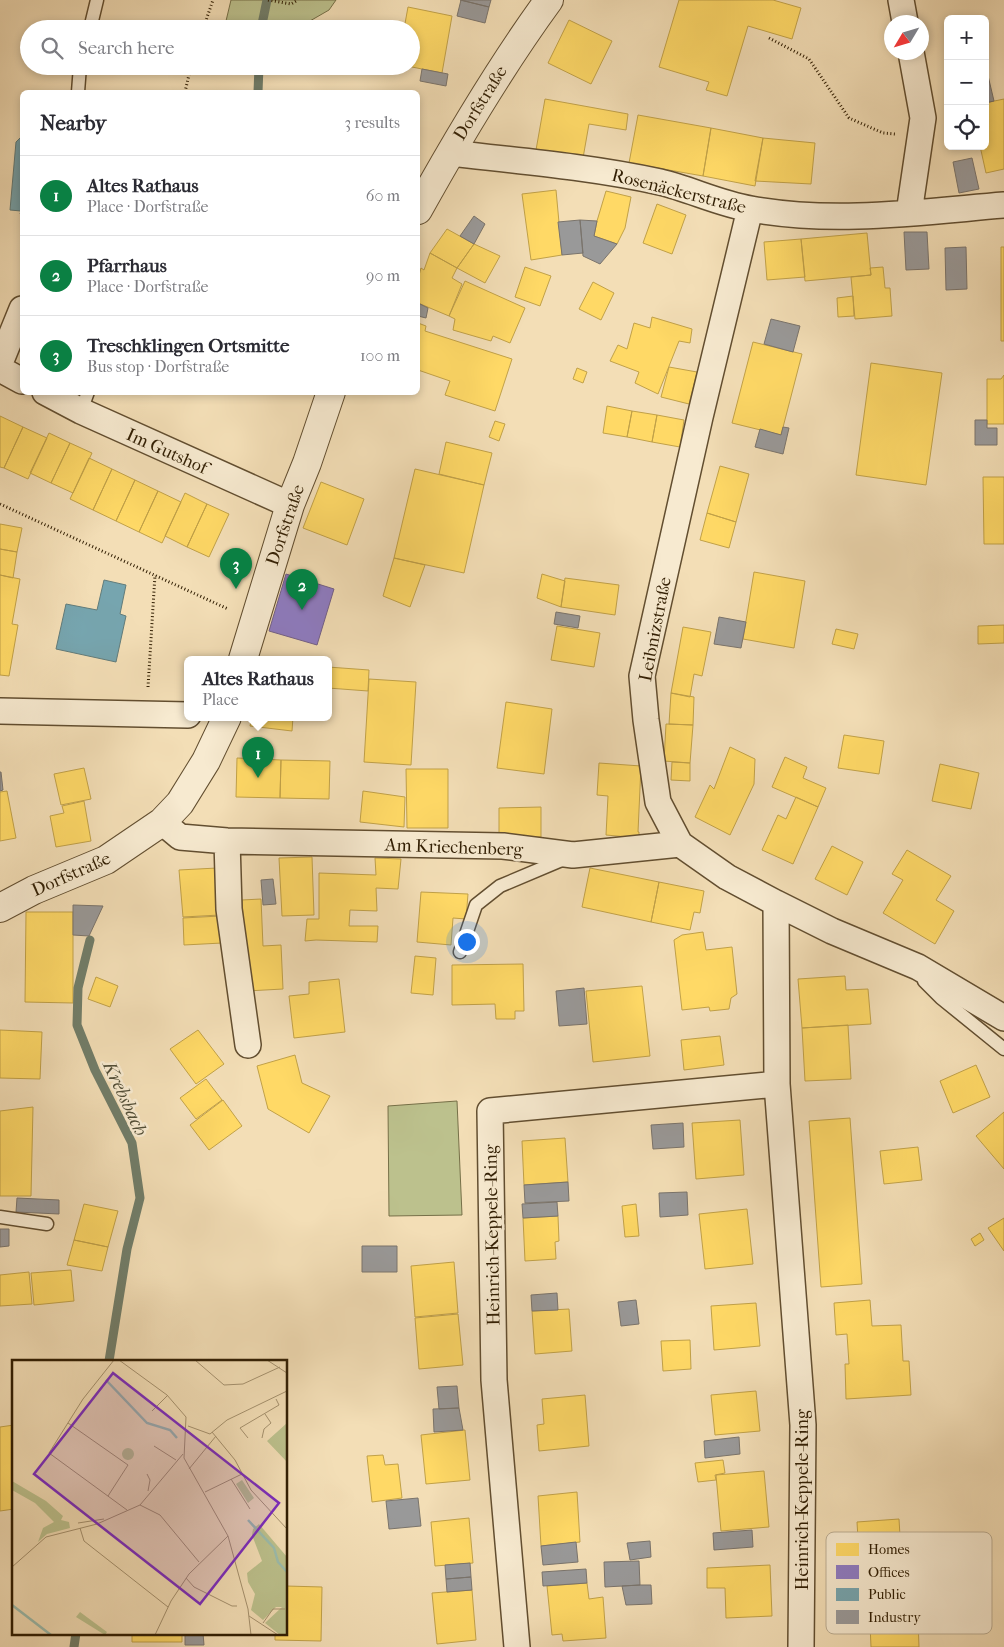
<!DOCTYPE html>
<html lang="en">
<head>
<meta charset="utf-8">
<style>
  body { margin:0; font-family:"IM FELL French Canon",serif; background:#f2f2f3; color:#2b2b33 }
  .controls { position:absolute; right:15px; top:15px; display:grid; overflow:hidden; border-radius:8px; box-shadow:0 2px 8px #0003 }
  .controls button { width:45px; height:45px; display:grid; place-items:center; padding:0; border:0; border-bottom:1px solid #e1e1e2; background:#fff; color:#2b2b33; font:25px sans-serif }
  .compass { position:absolute; left:884px; top:15px; width:45px; height:45px; border-radius:50%; background:#fff; box-shadow:0 2px 8px #0003; rotate:232deg }
  .you { position:absolute; left:466px; top:941px; width:18px; height:18px; margin:-12px; border:4px solid #fff; border-radius:50%; background:#1a73e8; box-shadow:0 0 0 8px #1a73e833 }
  .badge { display:grid; place-items:center; width:32px; height:32px; border-radius:50%; background:#0b8043; color:#fff; font-size:16px; font-weight:700 }
  .pin { position:absolute; translate:-50% -41px; filter:drop-shadow(0 1px 2px #0008) }
  .pin::after { content:''; position:absolute; top:26px; width:18px; height:15px; background:inherit; clip-path:polygon(0 0,100% 0,50% 100%) }
  .popup { position:absolute; left:184px; top:656px; width:148px; height:65px; box-sizing:border-box; display:grid; place-content:center; border-radius:8px; background:#fff; filter:drop-shadow(0 1px 4px #0005); font-size:16px; white-space:nowrap; color:#7c7c81 }
  .popup b { font-size:19px; color:#2b2b33 }
  .popup::after { content:''; position:absolute; left:50%; top:100%; margin-left:-10px; border:10px solid transparent; border-top-color:#fff }
  .list { margin:0; padding:0; list-style:none }
  h2 { display:flex; justify-content:space-between; align-items:center; height:65px; margin:0; padding:0 20px; font-size:21px }
  h2 small { font-size:16px; font-weight:400; color:#7c7c81 }
  .list li { display:grid; grid-template-columns:32px 1fr auto; gap:15px; align-items:center; box-sizing:border-box; height:80px; padding:0 20px; border-top:1px solid #e1e1e2 }
  .list b { display:block; font-size:19px; white-space:nowrap }
  .list p { margin:0; font-size:16px; white-space:nowrap; color:#7c7c81 }
  .list em { font-size:16px; font-style:normal; color:#7c7c81 }
  .icon { flex:none; width:28px; height:28px; fill:none; stroke:currentColor; stroke-width:2; stroke-linecap:round; stroke-linejoin:round }
  .map { position:relative; flex:none; width:1004px; height:1647px; overflow:hidden }
  .search { position:absolute; background:#fff; box-shadow:0 2px 8px #0003; left:20px; top:20px; width:400px; height:55px; display:flex; align-items:center; gap:12px; box-sizing:border-box; padding:0 18px; border-radius:28px; color:#7c7c81; font-size:19px }
  .panel { position:absolute; background:#fff; box-shadow:0 2px 8px #0003; left:20px; top:90px; width:400px; height:305px; border-radius:8px }
  .map>svg:first-child { display:block }
</style>
</head>
<body>
<div class="map">
<svg width="1004" height="1647" viewBox="0 0 1004 1647">
  <rect width="100%" height="100%" fill="#f3deb6"/>
  <filter id="stains"><feTurbulence type="fractalNoise" baseFrequency=".004" numOctaves="4"/><feColorMatrix values="0 0 0 0 .2 0 0 0 0 .09 0 0 0 0 .02 0 0 0 .5 -.17"/></filter>
  <radialGradient id="worn" r=".72"><stop offset=".6" stop-color="#630" stop-opacity="0"/><stop offset="1" stop-color="#630" stop-opacity=".3"/></radialGradient>
  <path fill="#bcc18d" stroke="#767048" d="M231,0H336L329,10L296,29H258L226,21Z
    M457,1101L462,1215L389,1216L388,1106Z"/>
  <path fill="#ffd966" stroke="#c1a148" d="M679,0H773L801,8L792,39L748,26L727,96L706,90L709,82L659,67Z
    M408,7L452,16L442,73L407,66H411V29H404Z
    M569,20L612,41L591,84L548,63Z
    M545,99L628,114L626,130L589,124L583,158L536,150Z
    M1004,99V169L986,173L980,146H985V103Z
    M638,115L711,128L703,176L629,163Z
    M711,128L763,138L755,186L703,176Z
    M763,138L815,143L811,184L755,181Z
    M556,190L562,255L531,260L522,194Z
    M606,191L631,197L625,228L617,244L594,236L597,221Z
    M657,204L686,215L672,254L643,243Z
    M447,229L474,244L457,268L430,253Z
    M867,233L871,275L805,281L801,239Z
    M801,239L805,277L767,280L764,242Z
    M474,244L500,256L485,283L457,268Z
    M1001,247H1004V341H1001Z
    M430,253L457,268L452,278L462,284L449,316L418,303V279L421,268L424,270Z
    M525,267L551,276L540,306L515,297Z
    M883,267L885,288H890L892,316L855,319L851,277L871,275L870,268Z
    M465,281L525,308L510,343L493,336L491,341L453,330L455,319L449,316Z
    M593,282L614,293L601,320L579,309Z
    M853,296L854,316L838,317L837,298Z
    M652,317L692,329L690,343L679,341L658,394L635,383L639,372L610,361L618,345L627,349L634,323L650,328Z
    M418,323L426,326L425,331L512,359L495,411L445,395L450,381L418,370Z
    M753,342L802,354L781,435L732,423Z
    M871,363L942,373L926,485L856,475Z
    M669,367L697,372L689,404L661,397Z
    M577,368L587,372L583,383L573,379Z
    M1004,375V424H987V379H1001Z
    M607,406L632,411L627,437L603,433Z
    M632,411L657,415L652,442L627,437Z
    M657,415L684,420L680,447L652,442Z
    M0,416L23,427L4,468L0,467Z
    M495,421L505,424L499,441L489,437Z
    M23,427L47,438L28,479L4,468Z
    M49,433L70,443L51,483L30,473Z
    M446,442L492,453L484,485L439,474Z
    M70,443L92,453L73,493L51,483Z
    M89,458L112,469L93,510L70,499Z
    M720,466L749,474L736,522L707,513Z
    M112,469L135,480L116,521L93,510Z
    M415,469L484,485L464,573L394,558Z
    M983,477H1004V544H984Z
    M135,480L158,491L139,532L116,521Z
    M321,482L364,499L347,545L303,528Z
    M158,491L181,502L162,543L139,532Z
    M185,493L207,504L187,547L165,536Z
    M207,504L229,514L209,557L187,547Z
    M707,513L736,522L729,548L700,540Z
    M0,524L22,528L17,552L0,549Z
    M0,549L17,552L13,578L0,575Z
    M394,558L425,565L410,607L383,596Z
    M754,572L805,581L794,648L743,639Z
    M542,574L565,581L561,607L537,598Z
    M0,575L20,579L12,624L18,625L9,676L0,675Z
    M565,578L619,585L615,615L561,607Z
    M1004,625V643L978,644V626Z
    M557,626L600,633L594,667L551,660Z
    M683,627L711,632L702,676L694,674L690,697L671,693Z
    M836,629L858,634L854,649L832,644Z
    M328,667L369,670L368,691L328,688Z
    M369,679L416,682L411,765L364,762Z
    M671,693L694,697L693,725L669,724Z
    M506,702L552,709L544,774L497,768Z
    M252,717H293L292,731L250,726Z
    M666,724L693,725L690,763L664,761Z
    M844,735L884,741L879,774L838,768Z
    M730,747L755,759L754,784L730,835L695,817L710,785L714,789Z
    M785,757L807,767L803,778L826,788L818,807L772,787Z
    M237,758L281,760L280,798L236,797Z
    M281,760L330,761L329,799L280,798Z
    M672,762L690,763V781L671,780Z
    M599,763L641,766L638,832H639V838L606,835L608,796L597,795Z
    M940,764L979,773L971,809L932,801Z
    M84,768L91,799L61,805L54,774Z
    M406,769H448V828H407Z
    M7,791L16,838L0,841V792Z
    M363,791L405,797L404,827L360,822Z
    M796,797L818,807L793,864L762,850L778,815L786,819Z
    M84,801L91,841L56,847L50,816L64,813L62,806Z
    M541,807V837L499,838V808Z
    M832,846L863,862L847,895L815,879Z
    M907,850L951,876L936,900L954,911L935,944L883,913L903,880L892,874Z
    M312,857L314,915L282,916L279,858Z
    M375,858L401,859L398,889L376,888L377,911L350,910L349,926H378L377,942L316,940L305,941L307,919H319V873L376,875Z
    M217,868L220,915L183,917L179,870Z
    M590,868L659,882L651,922L582,907Z
    M659,882L704,891L700,913L694,912L690,930L651,922Z
    M421,892L468,894L466,919L453,918L451,945L417,942Z
    M261,899L263,946L281,945L283,989L247,991L242,900Z
    M26,912H73V1003L25,1002Z
    M220,916L222,943L184,945L183,918Z
    M703,932L706,950L732,947L737,994L731,998L729,1009L710,1011L709,1007L682,1010L674,940L682,935Z
    M415,956L436,958L433,995L411,993Z
    M523,964L524,1011H515V1019H496L495,1004L452,1005V965Z
    M845,976L846,990L868,989L871,1024L802,1028L798,979Z
    M96,977L118,986L110,1007L88,999Z
    M339,979L345,1032L294,1038L289,996L309,994V982Z
    M642,986L650,1056L593,1062L586,991Z
    M848,1025L851,1079L805,1081L802,1028Z
    M0,1030L42,1032L40,1079L0,1078Z
    M198,1030L224,1064L196,1084L170,1049Z
    M720,1036L724,1065L684,1070L681,1040Z
    M295,1055L302,1083L330,1096L309,1133L268,1109L257,1066Z
    M976,1065L990,1097L953,1113L940,1081Z
    M206,1079L222,1100L196,1119L180,1098Z
    M223,1100L242,1126L209,1150L190,1125Z
    M33,1107L31,1196H0V1111Z
    M1004,1112V1169L976,1136Z
    M850,1118L862,1284L821,1287L809,1121Z
    M740,1120L744,1175L696,1179L692,1123Z
    M565,1138L568,1182L524,1185L522,1141Z
    M918,1147L922,1180L884,1184L880,1151Z
    M84,1204L118,1211L108,1247L74,1240Z
    M636,1204L639,1236L625,1237L622,1206Z
    M747,1209L753,1264L705,1269L699,1214Z
    M558,1216L559,1241L555,1242L556,1259L525,1261L523,1218Z
    M1004,1218V1251L988,1228Z
    M980,1233L984,1240L975,1246L971,1239Z
    M74,1240L108,1247L102,1271L67,1265Z
    M454,1262L458,1313L415,1317L411,1266Z
    M71,1270L74,1301L34,1305L31,1273Z
    M29,1272L32,1304L0,1306V1275Z
    M870,1300L872,1326L901,1325L903,1361H909L911,1395L846,1399L845,1364H849L847,1334L836,1335L834,1303Z
    M756,1303L760,1346L714,1350L711,1306Z
    M569,1309L572,1351L535,1354L532,1311Z
    M458,1314L463,1365L419,1369L415,1318Z
    M690,1340L691,1369L663,1371L661,1341Z
    M756,1391L760,1431L715,1435L711,1395Z
    M585,1395L589,1446L539,1451L537,1425L544,1424L542,1399Z
    M14,1425V1509L0,1511V1427Z
    M465,1430L470,1480L426,1484L421,1435Z
    M383,1455L385,1465L398,1464L402,1498L372,1502L367,1456Z
    M723,1460L725,1473L715,1475L716,1480L698,1482L695,1463Z
    M764,1471L769,1527L721,1531L716,1475Z
    M577,1492L580,1542L541,1546L538,1496Z
    M469,1518L473,1563L435,1566L431,1522Z
    M899,1519L902,1570L860,1572L857,1522Z
    M770,1565L772,1616L726,1618L725,1588H707V1568Z
    M587,1583L589,1599L603,1597L606,1638L563,1641L562,1634L552,1635L547,1586Z
    M286,1586L322,1587L321,1641L275,1640V1633H286Z
    M472,1590L476,1640L437,1644L432,1593Z
    M887,1596L889,1620L918,1618L919,1647H871L870,1624L854,1625L852,1598Z
    M132,1633H182V1642H132Z"/>
  <path fill="#8e7cc3" stroke="#726089" d="M286,574L334,589L317,645L269,631Z"/>
  <path fill="#76a5af" stroke="#617c7b" d="M22,136V215L20,214L21,211L10,210L16,142Z
    M104,580L126,585L120,614L126,616L116,662L56,649L66,604L97,610Z"/>
  <path fill="#999" stroke="#7a746c" d="M460,0H491L489,7Z
    M461,0L489,7L485,23L457,16Z
    M985,63L994,101L985,103Z
    M422,69L448,74L446,86L420,81Z
    M972,158L979,189L959,193L953,162Z
    M474,216L485,224L474,244L460,236Z
    M580,220L583,253L562,255L558,222Z
    M580,220L597,221L594,236L617,244L600,264L583,256Z
    M904,232H927L929,269L906,270Z
    M966,247L967,289L946,290L945,248Z
    M418,303L428,308L426,318L418,316Z
    M771,319L800,326L793,352L764,344Z
    M975,420H987V428H997V445H975Z
    M783,427L789,428L783,454L755,447L760,429L781,435Z
    M556,612L580,616L578,628L554,624Z
    M719,617L746,622L741,648L714,644Z
    M0,772H1L3,790L0,791Z
    M273,879L276,904L263,905L261,880Z
    M73,905L103,906L89,936L73,935Z
    M584,988L587,1024L559,1026L556,991Z
    M683,1123L684,1147L653,1149L651,1125Z
    M568,1182L569,1201L525,1203L524,1185Z
    M687,1192L688,1215L660,1217L659,1193Z
    M17,1198L59,1200V1214L16,1212Z
    M557,1202L558,1216L523,1218L522,1204Z
    M0,1229H9V1246L0,1247Z
    M362,1246H397V1272H362Z
    M557,1293L558,1310L532,1311L531,1295Z
    M636,1300L639,1324L621,1326L618,1302Z
    M457,1386L459,1408L439,1409L437,1387Z
    M459,1408L463,1430L434,1432L433,1409Z
    M739,1437L740,1454L705,1458L704,1441Z
    M418,1498L421,1526L389,1529L386,1501Z
    M752,1530L753,1547L714,1550L713,1533Z
    M650,1541L651,1557L630,1560L627,1543Z
    M576,1542L578,1562L543,1565L541,1546Z
    M639,1561L640,1585L605,1587L604,1562Z
    M470,1563L471,1577L446,1579L445,1565Z
    M586,1569L587,1583L543,1586L542,1572Z
    M876,1571L878,1597L852,1598L850,1573Z
    M471,1577L472,1590L447,1592L446,1579Z
    M640,1585H651L652,1604L626,1605L622,1586Z
    M185,1633H203L204,1645H185Z"/>
  <g fill="none" stroke-linecap="round" stroke-linejoin="round">
    <path stroke="#717d69" stroke-width="9" d="M261,29L267,0
      M258,92L259,66
      M90,940L78,988L77,1025L95,1070L132,1143L140,1198L127,1249L109,1361
      M74,1647L76,1633"/>
    <defs>
      <path id="service" d="M90,29L97,0
        M78,92L80,66
        M81,411L88,392
        M460,952L476,905L500,886L564,859
        M924,981L941,998L1004,1049
        M0,1217L47,1224"/>
      <path id="minor" d="M901,0L905,22
        M450,153C520,161 591,167 660,182C690,189 720,204 751,209C834,224 920,212 1004,205
        M750,209L700,417L642,676L646,720L658,802L680,844L727,877L776,903L832,931L918,967L1004,1018
        M909,213L923,118L911,52
        M0,363L22,309
        M0,369L22,381
        M45,392L81,411L290,505
        M0,711L188,715
        M162,822L180,837L227,841L503,846L573,855L680,844
        M227,841L229,909L248,1045
        M776,903L777,1084L803,1425L801,1647
        M517,1647L494,1380L490,1111L777,1084"/>
      <path id="tertiary" d="M418,210C458,138 500,67 549,0
        M243,659L290,505L307,463L331,392
        M0,908L34,890L106,860L162,822L180,803L206,761L227,717"/>
    </defs>
    <use href="#service" stroke="#624e30" stroke-width="15"/>
    <use href="#minor" stroke="#624e30" stroke-width="28"/>
    <use href="#tertiary" stroke="#624e30" stroke-width="30"/>
    <path stroke="#311e03" stroke-width="3" stroke-dasharray="1 2.5" stroke-linecap="butt" d="M268,0L291,4L298,0
      M203,29L213,0
      M769,38L809,59L849,118L883,133L895,134
      M185,92L191,66
      M0,504L228,609
      M148,687L155,575"/>
    <use href="#service" stroke="#f7ead0" stroke-width="12"/>
    <use href="#minor" stroke="#f7ead0" stroke-width="25"/>
    <use href="#tertiary" stroke="#f7ead0" stroke-width="28"/>
  </g>
  <g text-anchor="middle" stroke-width="5" stroke-linejoin="round" paint-order="stroke">
    <g font-size="18" fill="#311e03" stroke="#f7ead0">
      <text transform="translate(480 103) rotate(-58)" y="6">Dorfstraße</text>
      <text transform="translate(679 191) rotate(14)" y="6">Rosenäckerstraße</text>
      <text transform="translate(167 451) rotate(24)" y="6">Im Gutshof</text>
      <text transform="translate(285 525) rotate(-71)" y="6">Dorfstraße</text>
      <text transform="translate(655 629) rotate(-79)" y="6">Leibnizstraße</text>
      <text transform="translate(454 847) rotate(2)" y="6">Am Kriechenberg</text>
      <text transform="translate(71 874) rotate(-24)" y="6">Dorfstraße</text>
      <text transform="translate(492 1235) rotate(-91)" y="6">Heinrich-Keppele-Ring</text>
      <text transform="translate(802 1500) rotate(-90)" y="6">Heinrich-Keppele-Ring</text>
    </g>
    <g font-size="19" font-style="italic" fill="#514d36" stroke="#f7ead0">
      <text transform="translate(126 1098) rotate(65)" y="7">Krebsbach</text>
    </g>
  </g>
  <g transform="translate(12 1360)">
    <rect width="275" height="275" fill="#f3deb6"/>
    <path d="M275,63V102L255,81ZM110 94a6 6 0 1 1 12 0a6 6 0 1 1-12 0ZM230,120L242,138L236,143L224,124ZM0,121L34,141L51,156L49,160L57,162L58,168L35,174L26,182L31,168L42,162L23,143L0,130ZM247,164L275,197V275H268L253,263L270,247H264L251,260L239,250L243,234L236,222L235,213L250,201L240,175L241,169ZM68,252L95,272L93,275L64,257Z" fill="#bcc18d"/>
    <path fill="none" stroke="#9bbcad" stroke-width="2.5" d="M94,20L135,63L158,70L165,78M236,160L262,188L266,202L275,212M0,245L39,275"/>
    <path fill="none" stroke="#a5916e" stroke-width="1" d="M102,0L71,39L37,93L115,150M107,0L155,35L174,57L172,98L216,176L236,249L239,275M183,0L212,25L231,24L268,7M255,0L275,13M140,51L156,35M56,63L116,105L96,136M176,66L198,74L215,60L275,31M200,72L223,100L239,130L275,169M236,78L228,68L267,45L264,39M250,78L252,69L259,63L253,54M142,86L164,100M177,109L204,76M135,114L138,120L136,131M219,119L238,149M193,132L230,114M128,145L171,94M66,163L92,159M68,168L72,181L156,247M0,207L34,177L85,164L128,145L148,155L187,202M174,218L182,227L220,246H225M237,256L266,275M251,263L261,249H273M143,275L159,241L177,214L216,176"/>
    <path fill="#7b2cbf" fill-opacity="0.15" stroke="#7b2cbf" stroke-width="2.5" d="M101,13L267,143L188,244L22,114Z"/>
    <rect width="275" height="275" fill="none" stroke="#311e03" stroke-width="2.5"/>
  </g>
  <rect x="826" y="1532" width="166" height="102" rx="8" fill="#f7ead0" stroke="#bcad92" stroke-width="1"/>
  <rect x="836" y="1543" width="23" height="13" fill="#ffd966"/>
  <rect x="836" y="1565" width="23" height="14" fill="#8e7cc3"/>
  <rect x="836" y="1588" width="23" height="13" fill="#76a5af"/>
  <rect x="836" y="1610" width="23" height="14" fill="#999"/>
  <g font-size="14" fill="#311e03">
    <text x="868" y="1554">Homes</text>
    <text x="868" y="1577">Offices</text>
    <text x="868" y="1599">Public</text>
    <text x="868" y="1622">Industry</text>
  </g>
  <rect width="100%" height="100%" filter="url(#stains)"/>
  <rect width="100%" height="100%" fill="url(#worn)"/>
</svg>
<div class="controls">
<button>+</button>
<button>−</button>
<button><svg class="icon" aria-label="locate" viewBox="0 0 24 24"><circle cx="12" cy="12" r="6"/><path d="M12 2v4M12 18v4M2 12h4M18 12h4"/></svg></button>
</div>
<svg class="compass" viewBox="-18 -18 36 36"><path d="M0-13l5 13h-10z" fill="#e53935"/><path d="M0 13l5-13h-10z" fill="#7c7c81"/></svg>
<div class="you"></div>
<div class="pin badge" style="left:258px;top:778px">1</div>
<div class="popup"><b>Altes Rathaus</b>Place</div>
<div class="pin badge" style="left:302px;top:610px">2</div>
<div class="pin badge" style="left:236px;top:589px">3</div>
<div class="search"><svg class="icon" aria-label="search" viewBox="0 0 24 24"><circle cx="10" cy="10" r="6"/><path d="M15 15l6 6"/></svg>Search here</div>
<section class="panel">
<h2>Nearby<small>3 results</small></h2>
<ul class="list">
<li><span class="badge">1</span><div><b>Altes Rathaus</b><p>Place · Dorfstraße</p></div><em>60 m</em></li>
<li><span class="badge">2</span><div><b>Pfarrhaus</b><p>Place · Dorfstraße</p></div><em>90 m</em></li>
<li><span class="badge">3</span><div><b>Treschklingen Ortsmitte</b><p>Bus stop · Dorfstraße</p></div><em>100 m</em></li>
</ul>
</section>
</div>
</body>
</html>
